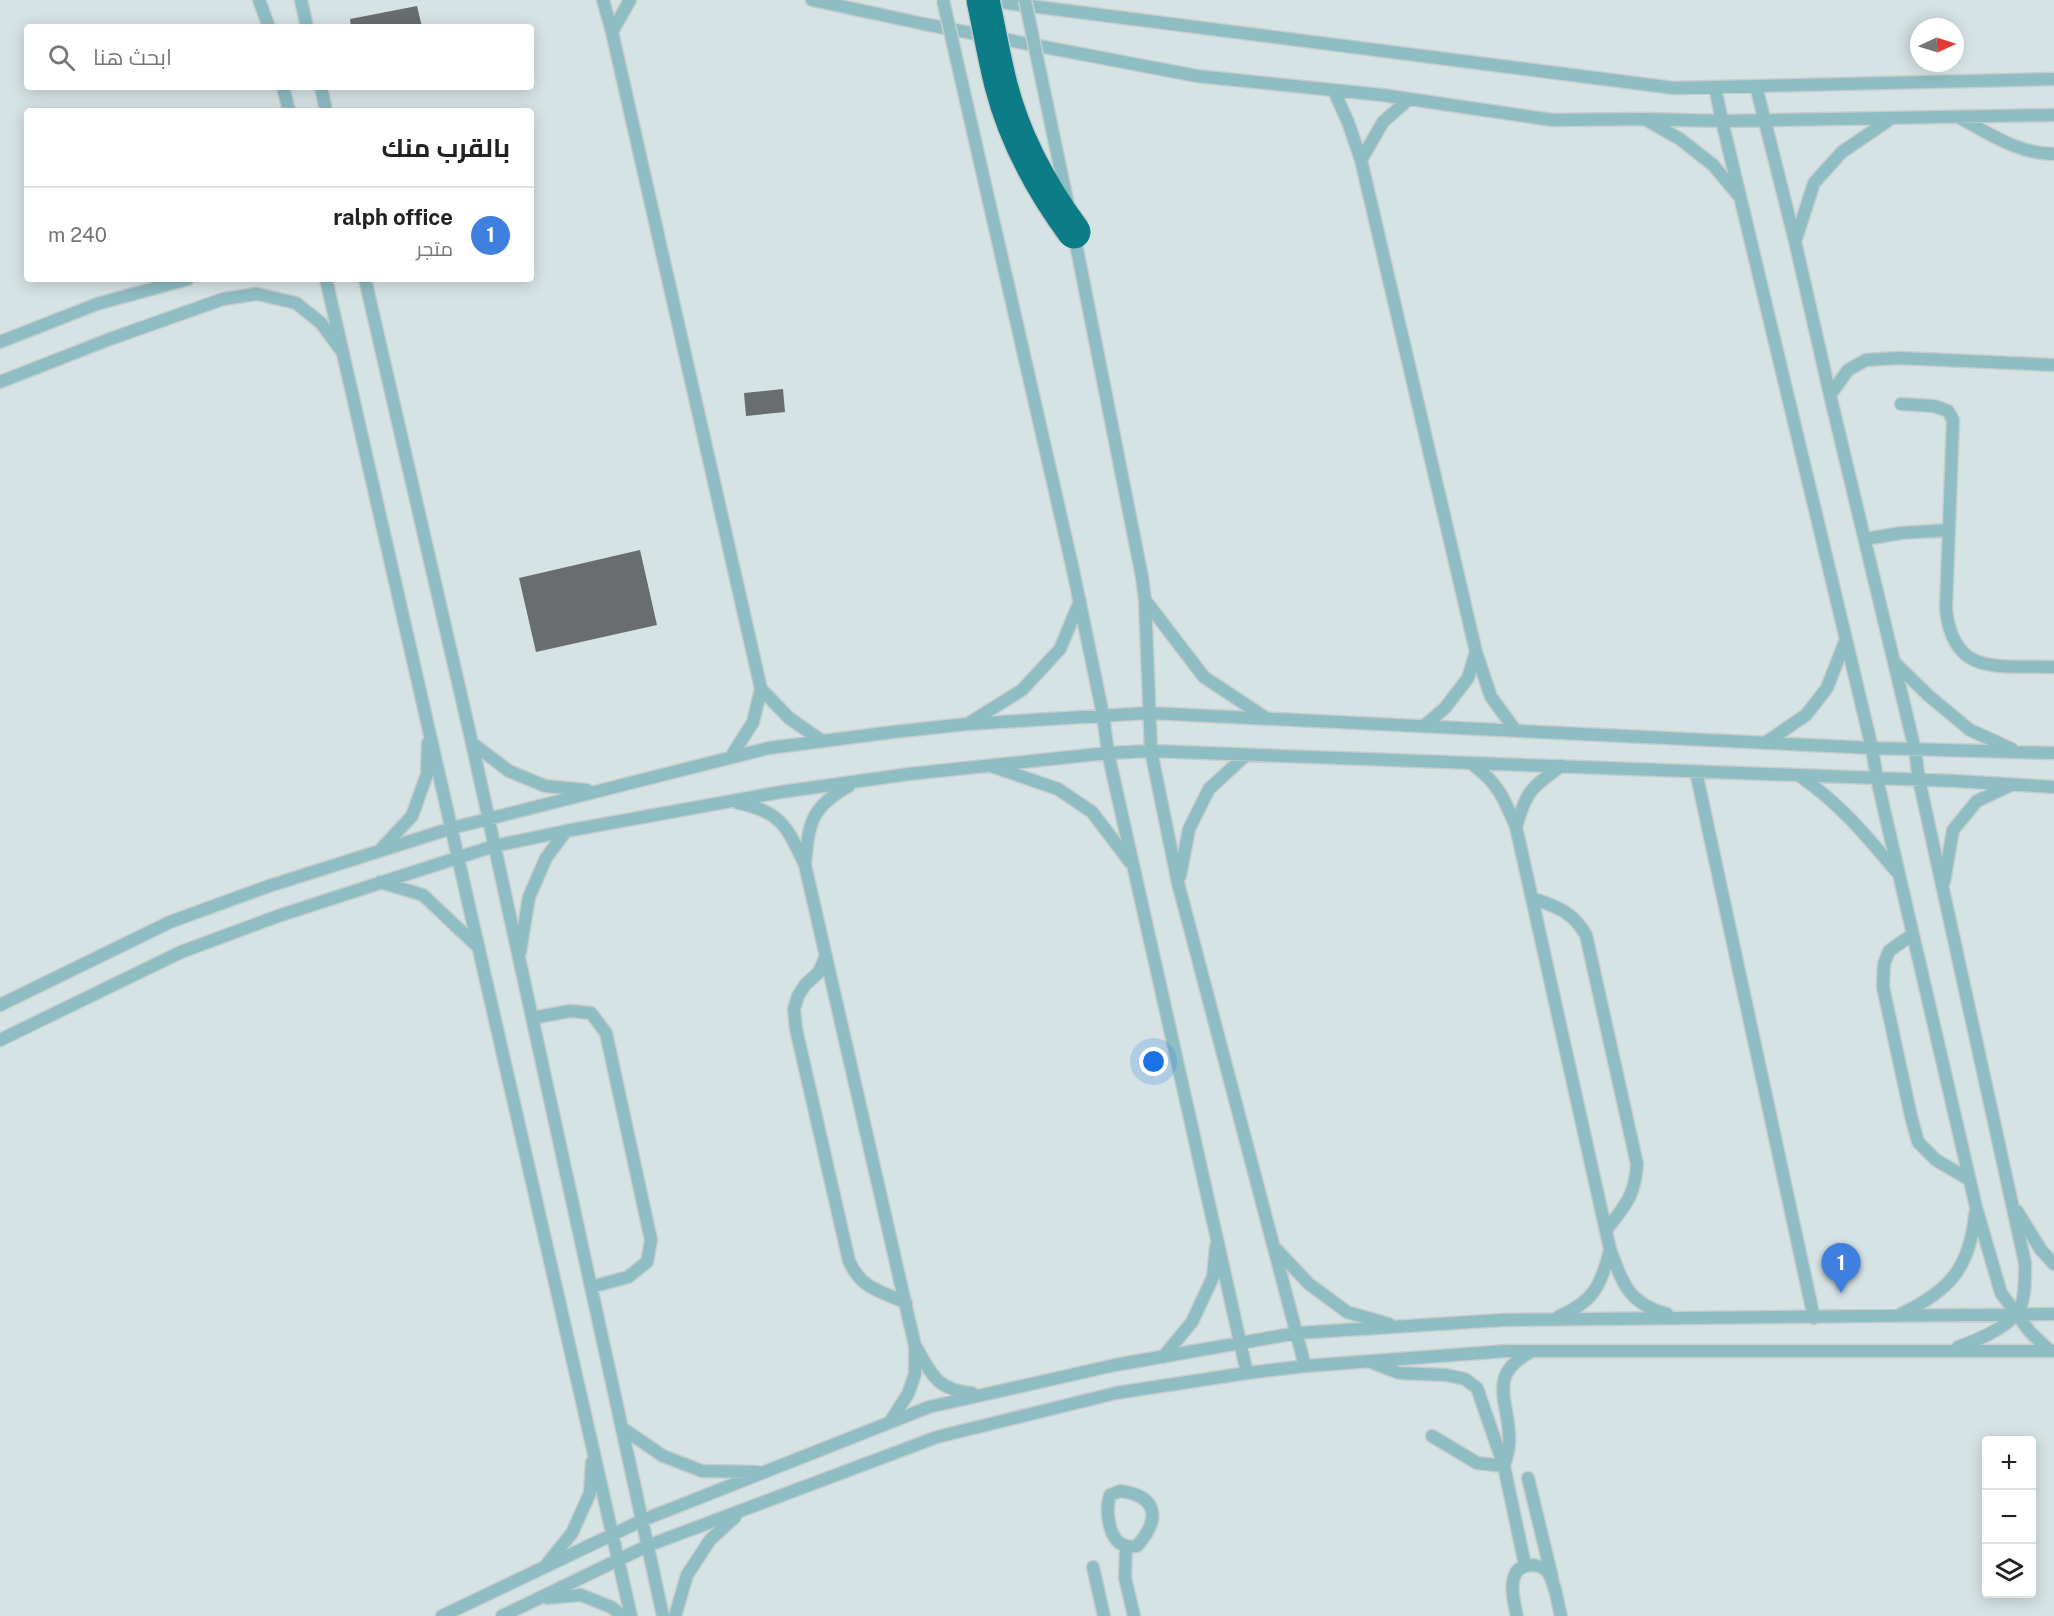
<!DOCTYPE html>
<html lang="ar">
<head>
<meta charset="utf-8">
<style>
  body { margin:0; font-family:"Public Sans",Cairo,sans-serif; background:#f2f2f2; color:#222; direction:rtl }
  .controls { position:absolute; right:18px; bottom:18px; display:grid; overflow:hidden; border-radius:6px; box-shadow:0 3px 15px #0003 }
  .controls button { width:54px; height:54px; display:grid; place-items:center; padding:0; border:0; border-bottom:2px solid #e0e0e0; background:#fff; color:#222; font:30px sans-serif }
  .compass { position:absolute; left:1910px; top:18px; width:54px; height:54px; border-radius:50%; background:#fff; box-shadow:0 3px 15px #0003; rotate:86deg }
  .you { position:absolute; left:1154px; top:1062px; width:21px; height:21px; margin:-15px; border:4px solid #fff; border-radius:50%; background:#1a73e8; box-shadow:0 0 0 9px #1a73e833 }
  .badge { display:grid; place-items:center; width:39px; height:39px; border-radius:50%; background:#7c3aed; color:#fff; font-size:20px; font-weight:700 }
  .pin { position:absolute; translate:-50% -50px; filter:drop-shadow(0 2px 3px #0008) }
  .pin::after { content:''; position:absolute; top:32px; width:21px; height:18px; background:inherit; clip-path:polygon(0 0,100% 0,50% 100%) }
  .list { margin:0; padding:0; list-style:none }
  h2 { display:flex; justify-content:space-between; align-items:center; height:78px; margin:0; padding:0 24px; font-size:26px }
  h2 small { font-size:20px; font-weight:400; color:#767676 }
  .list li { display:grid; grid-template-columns:39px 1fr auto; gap:18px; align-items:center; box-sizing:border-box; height:96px; padding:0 24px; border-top:2px solid #e0e0e0 }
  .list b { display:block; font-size:22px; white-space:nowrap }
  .list p { margin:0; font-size:20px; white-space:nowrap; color:#767676 }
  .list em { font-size:20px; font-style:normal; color:#767676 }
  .icon { flex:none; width:33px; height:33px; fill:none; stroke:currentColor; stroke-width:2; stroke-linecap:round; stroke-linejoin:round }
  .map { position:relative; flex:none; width:2054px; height:1616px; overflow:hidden; direction:ltr }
  .search { position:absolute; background:#fff; box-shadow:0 3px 15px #0003; left:24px; top:24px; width:510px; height:66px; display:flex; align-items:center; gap:15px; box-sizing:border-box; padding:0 21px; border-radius:6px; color:#767676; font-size:22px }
  .panel { position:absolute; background:#fff; box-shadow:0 3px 15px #0003; left:24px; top:108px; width:510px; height:174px; border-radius:6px; direction:rtl }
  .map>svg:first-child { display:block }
</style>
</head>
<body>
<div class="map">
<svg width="2054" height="1616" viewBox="0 0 2054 1616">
  <rect width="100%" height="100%" fill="#ecf1f2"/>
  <path fill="#d6e3e5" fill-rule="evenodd" d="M0,0H2054V1616H0ZM27,27H531V87H27ZM1919,27H1955V63H1919ZM27,111H531V279H27ZM1986,1440H2032V1594H1986Z"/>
  <path fill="#696d6e" d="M417,6L422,27H351L350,19Z
    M783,389L785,412L746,416L744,393Z
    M640,550L657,625L536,652L519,578Z"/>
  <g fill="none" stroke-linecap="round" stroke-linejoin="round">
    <defs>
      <path id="lane" d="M259,0L269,27
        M301,0L307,27
        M603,0L612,32L761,689L753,722L731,757
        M812,0L924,24L1197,76L1382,95L1552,120L1644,119L1722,121L2054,115
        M993,0L1007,3L1674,88L2054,79
        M612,32L630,0
        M1756,86L1795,241L1830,395L1915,750L1919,780L2025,1263C2025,1278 2026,1303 2016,1314C2004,1329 1976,1341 1958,1347
        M283,87L289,111
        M321,87L326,111
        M1715,87L1722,121L1872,748L1877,779L1976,1207L2001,1293L2030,1332L2050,1351
        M1334,91L1348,122L1361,160L1476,652L1491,697L1516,731
        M1960,118C1990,134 2019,154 2054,154
        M1648,121L1680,139L1713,165L1738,195
        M1361,160L1383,122L1409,99
        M1796,239L1814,183L1842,152L1889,120
        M326,279L631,1616
        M365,279L472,743L663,1616
        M0,342L97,304L188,279
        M0,382L110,339L223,299L257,294L296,303L321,323L340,349
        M1830,395L1848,370L1866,360L1899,358L2054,365
        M1901,404L1934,406L1948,411L1953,420L1946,609C1953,678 2000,665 2054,667
        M1865,539L1901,533L1949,530
        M1073,570L1103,715L1108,753L1247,1373
        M1142,577L1145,600L1151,751L1178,883L1305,1366
        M1145,600L1204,677L1266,718
        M1894,662L1929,696L1970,730L2012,749
        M761,689L789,718L822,741
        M969,723L1022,690L1060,649L1080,601
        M1424,726L1445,708L1468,678L1476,652
        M472,743L509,771L545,786L587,790
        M1765,743L1806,715L1827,688L1846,639
        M1472,764C1498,783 1504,798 1516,827L1610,1249C1623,1284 1628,1303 1667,1314
        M994,767L1058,789L1092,812L1130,862
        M1696,772L1814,1318
        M1800,776C1841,805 1865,834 1896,871
        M738,803C782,812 787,827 805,865L915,1346V1374L908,1394L890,1422
        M1516,827C1526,792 1531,787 1561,766
        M381,849L412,816L427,774L428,743
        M805,864C809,822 811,807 849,786
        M1180,876L1189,829L1209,789L1246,755
        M380,882L423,895L479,948
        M1944,882L1953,830L1977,801L2009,786
        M1532,898C1557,907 1572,911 1586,935L1637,1164C1635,1196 1625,1206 1606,1230
        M1913,934L1889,951L1884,964L1883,987L1911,1116L1918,1142L1936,1160L1970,1180
        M520,952L529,897L546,858L566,831
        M826,956L819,972L805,985L798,996L794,1009L796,1029L849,1261C862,1290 880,1290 906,1303
        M0,1005L170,922L269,886L452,828L769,748L893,732L967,724L1149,713L1872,748L2054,753
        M532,1018L570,1011L591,1013L606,1033L651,1240L647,1262L628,1277L591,1287
        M0,1040L181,952L278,916L494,846L566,831L781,792L909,774L1108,753L1151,751L1956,781L2054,787
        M2017,1211L2041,1250L2054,1264
        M1276,1249L1309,1284L1347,1312L1389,1324
        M1901,1314C1949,1291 1970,1268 1975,1214
        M1558,1317C1593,1302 1601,1286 1610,1250
        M916,1347C932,1375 937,1390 972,1393
        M1163,1357L1192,1322L1213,1277L1216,1246
        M1373,1363L1399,1373L1446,1375L1465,1379L1477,1388L1504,1466C1506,1459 1509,1451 1509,1444C1512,1406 1484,1377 1529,1353
        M622,1428L663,1456L702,1471L757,1472
        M1432,1436L1477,1463L1504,1466L1525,1565
        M1528,1478L1552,1577
        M1120,1491C1158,1496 1161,1519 1137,1546C1134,1546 1130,1547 1127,1546C1108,1543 1105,1509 1110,1495Z
        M1126,1546L1125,1578L1134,1616
        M547,1564L572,1533L590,1493L592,1462
        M1093,1567L1104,1616
        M547,1598L581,1595L611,1607L623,1616
        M442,1616L643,1520L929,1407L1115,1365L1297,1333L1503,1320L2054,1314
        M502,1616L647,1546L937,1437L1116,1393L1247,1373L1305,1366L1507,1351H2054
        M675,1616L687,1575L710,1540L735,1517
        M1517,1616C1513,1600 1505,1567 1530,1565C1536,1565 1543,1567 1547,1571C1556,1583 1557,1602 1561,1616"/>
    </defs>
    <use href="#lane" stroke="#c8cdce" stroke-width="15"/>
    <use href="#lane" stroke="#8ebdc3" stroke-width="12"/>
    <defs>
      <path id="lane-bridge" d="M943,0L1073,570
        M1025,0L1068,205
        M1074,234L1142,577"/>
      <path id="highway-bridge" d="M983,0C989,28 994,57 1001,85C1015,140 1041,187 1074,232"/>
    </defs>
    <use href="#lane-bridge" stroke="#c8cdce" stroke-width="15" stroke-linecap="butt"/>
    <use href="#highway-bridge" stroke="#c8cdce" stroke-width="36" stroke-linecap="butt"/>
    <use href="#lane-bridge" stroke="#8ebdc3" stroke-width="12"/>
    <use href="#highway-bridge" stroke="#0c7c87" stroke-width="33"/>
  </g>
</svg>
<div class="controls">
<button>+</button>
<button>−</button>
<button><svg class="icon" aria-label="layers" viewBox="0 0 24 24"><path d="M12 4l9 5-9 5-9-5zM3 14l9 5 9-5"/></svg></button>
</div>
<svg class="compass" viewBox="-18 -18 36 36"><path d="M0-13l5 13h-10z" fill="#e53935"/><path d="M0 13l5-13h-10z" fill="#767676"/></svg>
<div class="you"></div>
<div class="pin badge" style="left:1841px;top:1293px;background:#3f7fe0">1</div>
<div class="search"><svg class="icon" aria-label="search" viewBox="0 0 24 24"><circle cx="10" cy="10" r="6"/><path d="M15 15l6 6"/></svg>ابحث هنا</div>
<section class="panel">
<h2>بالقرب منك<small></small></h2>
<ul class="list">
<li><span class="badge" style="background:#3f7fe0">1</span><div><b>ralph office</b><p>متجر</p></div><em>240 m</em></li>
</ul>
</section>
</div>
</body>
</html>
